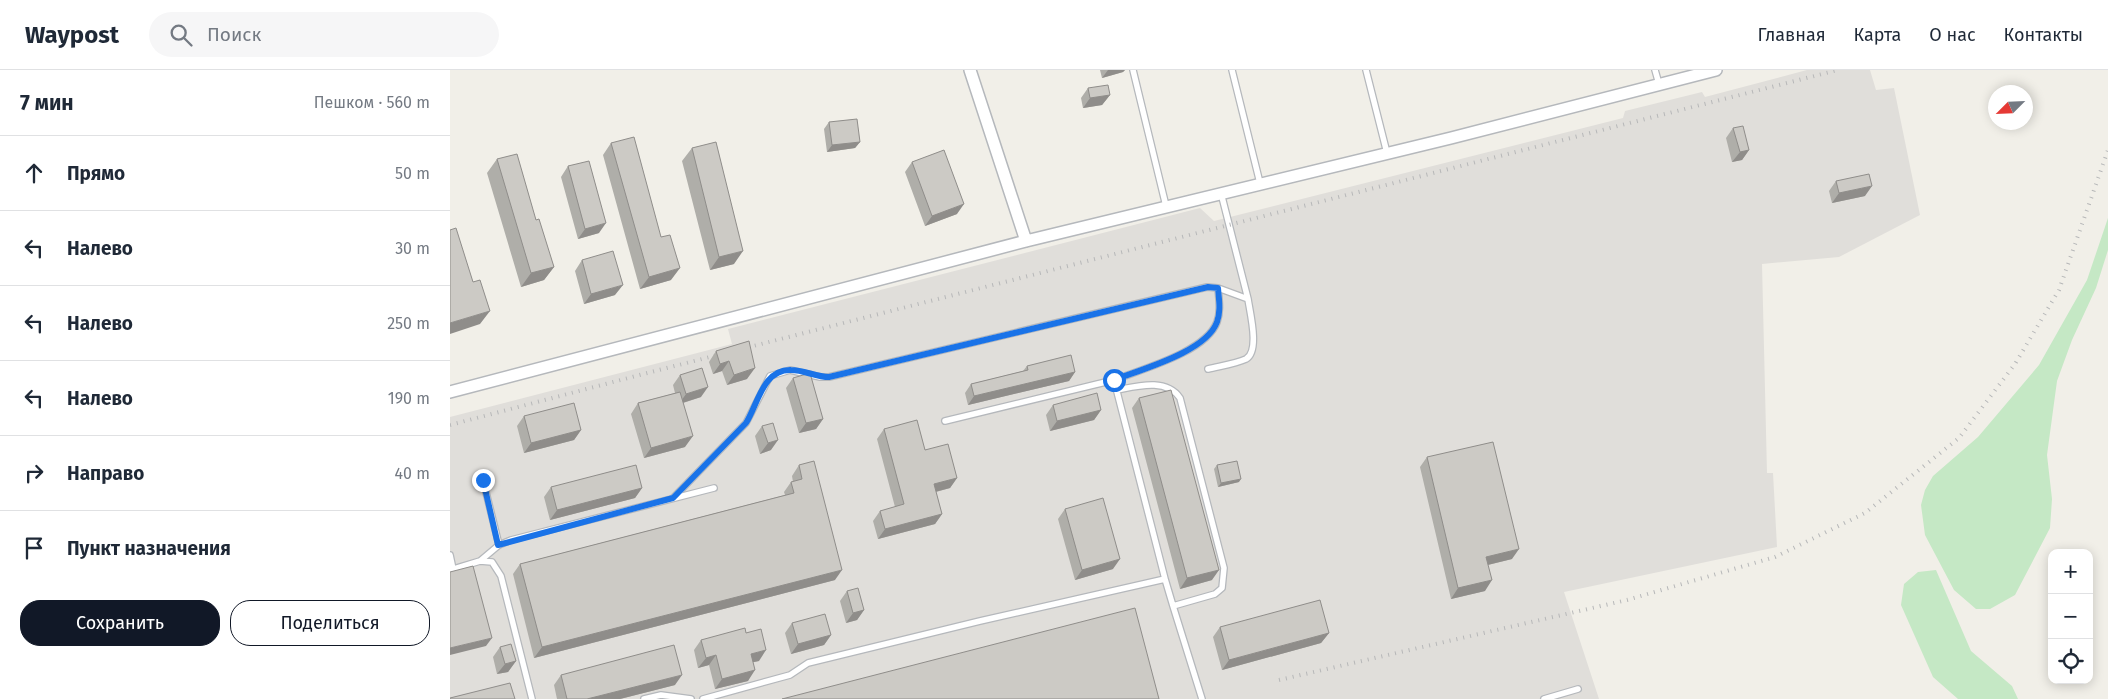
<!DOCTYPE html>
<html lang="ru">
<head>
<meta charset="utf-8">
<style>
  body { margin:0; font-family:"Fira Sans",sans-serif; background:#f6f6f7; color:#1f2937 }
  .controls { position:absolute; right:15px; bottom:15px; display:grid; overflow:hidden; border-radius:10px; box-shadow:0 2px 12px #0003 }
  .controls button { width:45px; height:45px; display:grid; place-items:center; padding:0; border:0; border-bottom:1px solid #e0e1e3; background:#fff; color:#1f2937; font:25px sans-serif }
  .compass { position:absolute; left:1538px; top:15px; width:45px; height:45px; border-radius:50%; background:#fff; box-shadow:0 2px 12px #0003; rotate:246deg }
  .stop { position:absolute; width:15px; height:15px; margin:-11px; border:4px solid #1a73e8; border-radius:50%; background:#fff }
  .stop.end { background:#1a73e8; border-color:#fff; box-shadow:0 1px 5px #0008 }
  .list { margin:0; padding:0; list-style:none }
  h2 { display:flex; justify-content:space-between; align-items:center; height:65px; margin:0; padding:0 20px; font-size:21px }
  h2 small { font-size:16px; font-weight:400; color:#747a83 }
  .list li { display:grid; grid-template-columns:32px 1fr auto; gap:15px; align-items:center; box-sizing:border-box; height:75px; padding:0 20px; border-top:1px solid #e0e1e3 }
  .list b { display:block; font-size:19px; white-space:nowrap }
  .list em { font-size:16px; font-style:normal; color:#747a83 }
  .actions { display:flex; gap:10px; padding:15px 20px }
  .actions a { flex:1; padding:11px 0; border:1px solid #111827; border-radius:20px; text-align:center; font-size:18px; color:#111827 }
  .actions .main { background:#111827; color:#fff }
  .icon { flex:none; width:28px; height:28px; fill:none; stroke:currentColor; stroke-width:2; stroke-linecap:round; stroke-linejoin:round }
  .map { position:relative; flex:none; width:1658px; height:629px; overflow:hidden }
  header { display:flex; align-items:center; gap:30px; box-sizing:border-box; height:70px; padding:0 25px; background:#fff; border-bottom:1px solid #e0e1e3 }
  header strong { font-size:24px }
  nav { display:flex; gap:28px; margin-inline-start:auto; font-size:18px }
  .search { width:350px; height:45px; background:#f6f6f7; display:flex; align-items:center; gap:12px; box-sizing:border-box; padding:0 18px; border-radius:28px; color:#747a83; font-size:19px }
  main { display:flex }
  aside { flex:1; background:#fff }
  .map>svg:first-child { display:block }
</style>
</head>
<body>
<header>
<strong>Waypost</strong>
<div class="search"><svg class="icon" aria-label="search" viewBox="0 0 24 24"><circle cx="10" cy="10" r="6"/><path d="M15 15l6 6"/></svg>Поиск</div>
<nav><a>Главная</a><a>Карта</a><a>О нас</a><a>Контакты</a></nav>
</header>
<main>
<aside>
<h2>7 мин<small>Пешком · 560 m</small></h2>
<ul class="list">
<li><svg class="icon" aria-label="ahead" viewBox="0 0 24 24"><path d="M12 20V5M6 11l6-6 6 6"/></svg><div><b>Прямо</b></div><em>50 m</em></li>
<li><svg class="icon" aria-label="left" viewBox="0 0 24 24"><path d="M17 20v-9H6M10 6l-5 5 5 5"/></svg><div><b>Налево</b></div><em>30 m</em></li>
<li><svg class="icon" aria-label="left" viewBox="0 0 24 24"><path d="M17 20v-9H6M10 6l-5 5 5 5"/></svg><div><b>Налево</b></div><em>250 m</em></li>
<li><svg class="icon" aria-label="left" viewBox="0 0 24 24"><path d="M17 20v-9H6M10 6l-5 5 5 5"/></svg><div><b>Налево</b></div><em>190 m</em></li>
<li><svg class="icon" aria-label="right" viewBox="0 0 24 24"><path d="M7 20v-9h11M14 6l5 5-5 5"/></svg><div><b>Направо</b></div><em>40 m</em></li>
<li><svg class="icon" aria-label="arrive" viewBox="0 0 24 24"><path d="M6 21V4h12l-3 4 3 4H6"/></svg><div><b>Пункт назначения</b></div></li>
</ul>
<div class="actions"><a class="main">Сохранить</a><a>Поделиться</a></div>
</aside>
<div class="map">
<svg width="1658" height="629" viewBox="0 0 1658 629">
  <rect width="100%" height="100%" fill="#f1efe8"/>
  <path fill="#e0deda" d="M1357,0H1420L1426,20L1444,18L1470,145L1389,187L1312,194L1317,403H1323L1327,477L1114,522L1149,629H0V347L282,274L278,259L750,138L764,151L1173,48L1175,41L1252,22L1255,27Z"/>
  <path fill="#c5e8c5" d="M1658,148V180L1646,218L1622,270L1607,311L1597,385L1602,429L1600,458L1565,525L1540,539H1526L1504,520L1475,465L1471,435L1475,420L1483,406L1528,367L1589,295L1637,210Z
    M1486,500L1521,581L1562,616L1568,629H1508L1483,607L1451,535L1454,514L1468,502Z"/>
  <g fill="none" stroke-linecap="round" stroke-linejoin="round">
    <defs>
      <path id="lane" d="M683,0L716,136
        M782,0L810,113
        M916,0L937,83
        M1205,0L1209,14
        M758,299C770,296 785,294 796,289C810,281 800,243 798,229
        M664,310C692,299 756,282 767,252C771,241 769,230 768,218
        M667,320C688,316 716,308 730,328L774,498L772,518L765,524L723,536L715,509
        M33,410L49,475
        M223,428L296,353L320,306L340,300L370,307H379L757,217L768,218L798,229L771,123
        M0,485L3,499
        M30,491L42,492L51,506L82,629
        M0,500L30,491L49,475L61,470L264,418
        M723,536L752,629
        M194,629L211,625L241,629
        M253,629L340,605L358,593L530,551L715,509L664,310L495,351
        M1094,629L1128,619"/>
      <path id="street" d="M520,0L576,171
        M0,322L576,171L1001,68L1266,0"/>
    </defs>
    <use href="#lane" stroke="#b5b8bc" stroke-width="8"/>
    <use href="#street" stroke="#b5b8bc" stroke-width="14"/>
    <use href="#lane" stroke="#fff" stroke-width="5.5"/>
    <use href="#street" stroke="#fff" stroke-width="11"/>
    <path stroke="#b6b7b8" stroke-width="4" stroke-dasharray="1 6" stroke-linecap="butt" d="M0,355L201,302L1388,0
      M829,610L1177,530L1325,487L1415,443L1509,368L1565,294L1609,220L1658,80"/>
  </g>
  <path fill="#afaea9" d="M650,0H675L673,2L652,8Z
    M638,18L660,25L652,35L633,38L631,28Z
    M379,52L410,72L405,78L377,82L374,59Z
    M1283,58L1299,80L1292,90L1282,92L1276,68Z
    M161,73L221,210L190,219L153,85Z
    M242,78L284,194L260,200L232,91Z
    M47,89L86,150L104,197L94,210L71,217L37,103Z
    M462,92L507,144L475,156L455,102Z
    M118,96L149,163L128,169L111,107Z
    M1386,111L1415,126L1382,133L1379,121Z
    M132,190L165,225L134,234L125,201Z
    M299,271L297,309L277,315L272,301L263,304L259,292L266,281Z
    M577,296L625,302L619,311L518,335L515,323L521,314L573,301Z
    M230,305L251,327L233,333L235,377L194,388L181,344L188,333L225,323L223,315Z
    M343,308L373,349L366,359L349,363L336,318Z
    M689,328L762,510L730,519L682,338Z
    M603,335L651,340L644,350L600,361L596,345Z
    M74,346L131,360L124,370L74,383L67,356Z
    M312,356L321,380L310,384L305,366Z
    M434,359L475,380L507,408L500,418L486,422L492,444L485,454L428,469L423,451L430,441L445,437L427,369Z
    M977,387L1062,489L1038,495L1035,521L1001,529L970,397Z
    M349,395L385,510L84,588L63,504L70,494L335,425L334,422L341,412H343L342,406Z
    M767,395L789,412L768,417L764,399Z
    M101,417L192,418L185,428L100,450L94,427Z
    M615,439L663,499L625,510L608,449Z
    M397,521L414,540L407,550L396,553L390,531Z
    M342,553L381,565L374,575L341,584L335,563Z
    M770,557L879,563L871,573L772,600L763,567Z
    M296,563L309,591L303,592L298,611L265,619L259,595L248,598L244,580L251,570Z
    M50,577L66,591L58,602L47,604L43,587Z
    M111,605L225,615L170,629H107L104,615Z"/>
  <path fill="#8f8d8a" d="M658,0H675L673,2L652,8Z
    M660,25L652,35L633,38L640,28Z
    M410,72L405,78L377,82L382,75Z
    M1299,80L1292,90L1282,92L1290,82Z
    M1422,116L1415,126L1382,133L1389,123Z
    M514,134L507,144L475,156L482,146Z
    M156,153L149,163L128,169L135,159Z
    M293,181L284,194L260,200L269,187Z
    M104,197L94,210L71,217L81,203Z
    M230,198L221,210L190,219L199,207Z
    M173,215L165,225L134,234L141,224Z
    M40,241L30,254L0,264V253Z
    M279,291L272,301L263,304L270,294Z
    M305,298L297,309L277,315L284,305Z
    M625,302L619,311L518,335L524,326Z
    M258,317L251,327L229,334L236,324Z
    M651,340L644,350L600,361L607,351Z
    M373,349L366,359L349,363L356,353Z
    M131,360L124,370L74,383L81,373Z
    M243,366L235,377L194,388L201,378Z
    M328,370L321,380L310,384L318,373Z
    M507,408L500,418L477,424L484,414Z
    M791,409L789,412L768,417L771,413Z
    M192,418L185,428L100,450L107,440Z
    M492,444L485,454L428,469L435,459Z
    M1069,479L1062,489L1029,497L1036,487Z
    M670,489L663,499L625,510L632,500Z
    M392,500L385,510L84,588L92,577Z
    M769,500L762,510L730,519L737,508Z
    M1042,510L1035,521L1001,529L1008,518Z
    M414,540L407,550L396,553L403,543Z
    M879,563L871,573L772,600L779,590Z
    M381,565L374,575L341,584L348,574Z
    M42,568L36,576L0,585V578Z
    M316,580L309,591L294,594L301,584Z
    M266,585L259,595L248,598L256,588Z
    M66,591L58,602L47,604L55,594Z
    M305,600L298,611L265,619L272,609Z
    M232,605L225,615L170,629H137Z"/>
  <path fill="#cccac5" stroke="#8f8d8a" d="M658,15L660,25L640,28L638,18Z
    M407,49L410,72L382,75L379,52Z
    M1293,56L1299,80L1290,82L1283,58Z
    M184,67L211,167L220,165L230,198L199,207L161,73Z
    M266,72L293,181L269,187L242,78Z
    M494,80L514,134L482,146L462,92Z
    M67,84L86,150L89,149L104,197L81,203L47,89Z
    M139,91L156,153L135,159L118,96Z
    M1419,104L1422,116L1389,123L1386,111Z
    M6,158L23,212L30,210L40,241L0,253V160Z
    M163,181L173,215L141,224L132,190Z
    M299,271L305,298L284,305L279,291L270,294L266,281Z
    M621,285L625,302L524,326L521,314L578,300L577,296Z
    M252,298L258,317L236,324L230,305Z
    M360,303L373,349L356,353L343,308Z
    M721,320L769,500L737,508L689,328Z
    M230,322L243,366L201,378L188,333Z
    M647,323L651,340L607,351L603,335Z
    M124,333L131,360L81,373L74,346Z
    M467,350L475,380L498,374L507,408L484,414L492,444L435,459L430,441L454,434L434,359Z
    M323,353L328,370L318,373L312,356Z
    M1043,372L1069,479L1036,487L1042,510L1008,518L977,387Z
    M364,391L392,500L92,577L70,494L344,423L341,412L352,409L349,395Z
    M787,391L791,409L771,413L767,395Z
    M186,395L192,418L107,440L101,417Z
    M653,428L670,489L632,500L615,439Z
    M23,496L42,568L0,578V502Z
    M408,518L414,540L403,543L397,521Z
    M870,530L879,563L779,590L770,557Z
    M685,538L709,629H332Z
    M375,544L381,565L348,574L342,553Z
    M295,558L296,563L311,559L316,580L301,584L305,600L272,609L266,585L256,588L251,570Z
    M61,574L66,591L55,594L50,577Z
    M224,575L232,605L137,629H117L111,605Z
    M60,613L65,629H0V628Z"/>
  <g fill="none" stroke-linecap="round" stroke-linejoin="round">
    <path stroke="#1a73e8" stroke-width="6" d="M33,410L48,475L223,428L296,353C308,334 313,299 341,300C354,300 366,307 379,307L758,217L768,218C769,230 771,241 767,252C756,282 692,299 664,310"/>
  </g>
</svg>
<div class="controls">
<button>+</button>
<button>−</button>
<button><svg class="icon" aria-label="locate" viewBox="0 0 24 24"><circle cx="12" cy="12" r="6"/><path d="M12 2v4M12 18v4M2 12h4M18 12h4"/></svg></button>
</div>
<svg class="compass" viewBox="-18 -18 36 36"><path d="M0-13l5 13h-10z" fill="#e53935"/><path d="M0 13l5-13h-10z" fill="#747a83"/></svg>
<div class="stop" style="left:664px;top:310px"></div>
<div class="stop end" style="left:33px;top:410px"></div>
</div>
</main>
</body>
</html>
